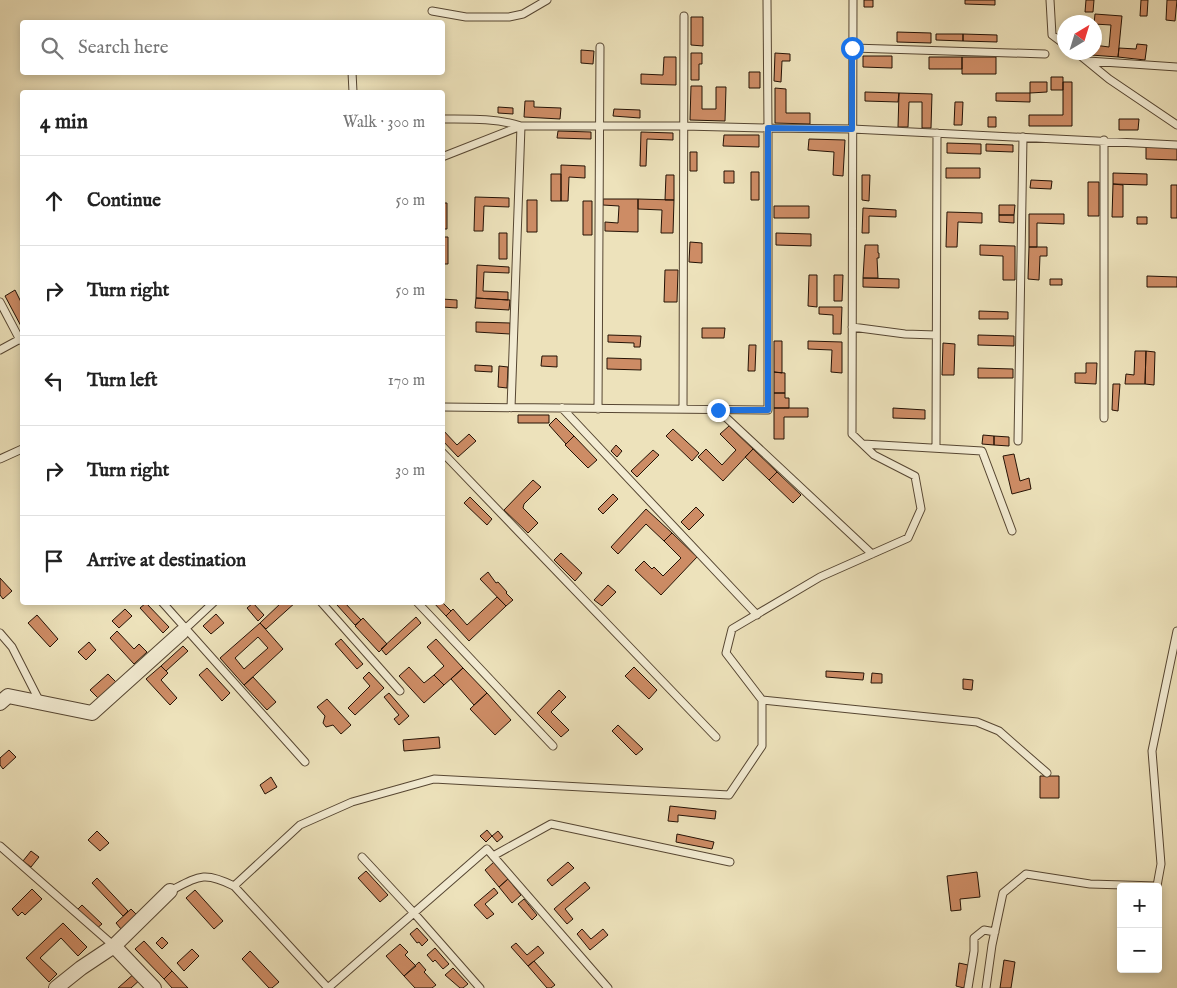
<!DOCTYPE html>
<html lang="en">
<head>
<meta charset="utf-8">
<style>
  body { margin:0; font-family:"IM FELL English",serif; background:#f6f6f6; color:#222 }
  .controls { position:absolute; right:15px; bottom:15px; display:grid; overflow:hidden; border-radius:5px; box-shadow:0 2px 8px #0003 }
  .controls button { width:45px; height:45px; display:grid; place-items:center; padding:0; border:0; border-bottom:1px solid #e0e0e0; background:#fff; color:#222; font:25px sans-serif }
  .compass { position:absolute; left:1057px; top:15px; width:45px; height:45px; border-radius:50%; background:#fff; box-shadow:0 2px 8px #0003; rotate:38deg }
  .stop { position:absolute; width:15px; height:15px; margin:-11px; border:4px solid #1a73e8; border-radius:50%; background:#fff }
  .stop.end { background:#1a73e8; border-color:#fff; box-shadow:0 1px 5px #0008 }
  .list { margin:0; padding:0; list-style:none }
  h2 { display:flex; justify-content:space-between; align-items:center; height:65px; margin:0; padding:0 20px; font-size:21px }
  h2 small { font-size:16px; font-weight:400; color:#767676 }
  .list li { display:grid; grid-template-columns:32px 1fr auto; gap:15px; align-items:center; box-sizing:border-box; height:90px; padding:0 20px; border-top:1px solid #e0e0e0 }
  .list b { display:block; font-size:19px; white-space:nowrap }
  .list em { font-size:16px; font-style:normal; color:#767676 }
  .icon { flex:none; width:28px; height:28px; fill:none; stroke:currentColor; stroke-width:2; stroke-linecap:round; stroke-linejoin:round }
  .map { position:relative; flex:none; width:1177px; height:988px; overflow:hidden }
  .search { position:absolute; background:#fff; box-shadow:0 2px 8px #0003; left:20px; top:20px; width:425px; height:55px; display:flex; align-items:center; gap:12px; box-sizing:border-box; padding:0 18px; border-radius:5px; color:#767676; font-size:19px }
  .panel { position:absolute; background:#fff; box-shadow:0 2px 8px #0003; left:20px; top:90px; width:425px; height:515px; border-radius:5px }
  .map>svg:first-child { display:block }
</style>
</head>
<body>
<div class="map">
<svg width="1177" height="988" viewBox="0 0 1177 988">
  <rect width="100%" height="100%" fill="#ede2bb"/>
  <filter id="stains"><feTurbulence type="fractalNoise" baseFrequency=".004" numOctaves="4"/><feColorMatrix values="0 0 0 0 .2 0 0 0 0 .09 0 0 0 0 .02 0 0 0 .5 -.17"/></filter>
  <radialGradient id="worn" r=".72"><stop offset=".6" stop-color="#630" stop-opacity="0"/><stop offset="1" stop-color="#630" stop-opacity=".3"/></radialGradient>
  <path fill="#cd8c65" stroke="#241205" fill-rule="evenodd" d="M864,0H873V7H864Z
    M965,0H995V5L965,4Z
    M1086,0H1094L1093,12H1085Z
    M1141,0H1148L1147,16H1140Z
    M1167,0H1177L1175,21L1166,20Z
    M1095,14L1122,16L1118,57L1091,55L1092,52H1094V45L1109,47L1111,25L1094,24Z
    M691,17H703V46L691,45Z
    M897,32L931,33V43L897,42Z
    M936,34H963V41L936,40Z
    M963,34L997,35V42L963,41Z
    M1137,44L1147,45L1145,60L1118,57L1119,48L1136,49Z
    M581,50L594,51L593,64L581,63Z
    M691,53H702V64H699V80H691Z
    M775,53L790,54V61H782L781,82L774,81Z
    M863,56H892V68L863,67Z
    M664,57H676V85L641,84V74L663,75Z
    M929,57H962V69H929Z
    M962,57H996V74H962Z
    M749,72H760V88H749Z
    M1051,77H1063V90H1051Z
    M1030,82H1047V92L1030,93Z
    M1063,82H1072V126H1029V115H1063Z
    M691,86H702V109H716V87H726L725,121L690,120Z
    M775,88L786,89V113H810V124L775,123Z
    M865,92L899,93L898,102L865,101Z
    M899,93L932,94L931,128H922V102H909L908,127H898Z
    M996,93H1030V102L996,101Z
    M525,101H534V107L561,108L560,119L524,117Z
    M955,102H963L962,125H954Z
    M498,107L513,108V114L498,113Z
    M614,109L640,110V118L613,116Z
    M988,117H996V127H988Z
    M1119,119H1139L1138,130H1119Z
    M558,131L591,132V139L557,138Z
    M641,132L673,133V140L647,139L646,166H640Z
    M724,135H759V147L723,146Z
    M809,139L845,140L843,176L833,175L834,152L808,150Z
    M947,143L981,144V154L947,153Z
    M986,144L1013,145V152L986,151Z
    M1146,147L1177,148V160L1146,159Z
    M690,152H697V171H690Z
    M561,165L585,166V178L569,177L568,201H561Z
    M946,168H980V178H946Z
    M724,171H734V183H724Z
    M751,172H759V200H751Z
    M1113,173L1147,174V185L1113,184Z
    M551,174H561V201H551Z
    M666,175H674V200H665Z
    M862,175H870L869,201L862,200Z
    M1031,180L1052,181L1051,189L1030,188Z
    M1088,182H1099V216H1088Z
    M1113,184L1123,185V217H1112Z
    M1171,185H1177V218H1171Z
    M475,197L509,198V207L484,206L483,231H474Z
    M603,199H638V232L605,231V222L618,223L619,206L603,205Z
    M638,199L674,200L673,233H661L662,210L638,209Z
    M527,200H537V232H527Z
    M583,201H592V235H583Z
    M442,203H447V229H442Z
    M999,205H1015L1014,215H999Z
    M774,206H809V218H774Z
    M863,208L896,210V217L869,216V233H862Z
    M947,212L982,213V223L958,222L957,247H946Z
    M1029,214H1064V224L1037,223V247H1029Z
    M999,215H1014V223L999,222Z
    M1137,217H1147V224H1137Z
    M499,233H507V259H499Z
    M776,233L811,234V246L776,245Z
    M442,237H448V264H442Z
    M690,242L702,243V263L689,262Z
    M865,245H878V253H879V258H877L878,278H863Z
    M980,245L1015,246V280H1003V256L980,255Z
    M1029,247H1047V256H1040L1039,280L1028,279Z
    M477,265L509,267V273L484,272L483,291L508,292V300L476,298Z
    M665,270H678L677,302H664Z
    M809,275H817V307L808,306Z
    M834,275H843L842,301H834Z
    M1147,276L1177,277V287H1147Z
    M863,278L899,279V288L863,287Z
    M1050,279H1062V285H1050Z
    M15,290L22,304V328L5,296Z
    M476,298L510,300L509,310L475,308Z
    M442,299L457,300V308L442,307Z
    M819,307H842L841,334H833V315L819,314Z
    M979,311L1008,312V319H979Z
    M476,322L510,323V334L476,332Z
    M702,328H725L724,338H702Z
    M608,335L641,336L640,347H634V343L608,342Z
    M978,335L1014,336V346L978,345Z
    M774,341H782V373L774,372Z
    M808,341L842,342V373L831,372L832,350L808,349Z
    M943,343L955,344L954,375H942Z
    M749,345H756L755,371H748Z
    M1135,351H1146L1145,384H1125L1126,374L1134,375Z
    M1146,351L1155,352L1154,385L1145,384Z
    M542,356H557V367L541,366Z
    M607,358L641,359V370L607,369Z
    M1086,363H1097L1096,384L1075,383V373H1086Z
    M475,365L492,366V372L475,371Z
    M499,366L508,367L507,388L498,387Z
    M978,368L1013,369V378H978Z
    M774,372L785,373V393H774Z
    M1113,384H1120L1118,411L1112,410Z
    M774,393H785V398H789V408H774Z
    M774,408H808V417H784V439H774Z
    M893,408L925,410V419L893,418Z
    M518,415H549V423H518Z
    M556,418L574,436L566,444L549,425Z
    M729,426L753,449L723,481L698,457L706,449L722,465L736,450L720,434Z
    M442,429L457,445L469,434L476,441L458,457L442,440Z
    M673,429L699,453L692,461L666,436Z
    M983,435L994,436V445L982,444Z
    M574,436L597,460L588,468L565,445Z
    M994,436L1009,437V446L994,445Z
    M616,445L622,451L617,457L611,451Z
    M753,449L777,472L769,480L745,457Z
    M653,450L659,455L637,477L631,471Z
    M1014,454L1020,481L1029,478L1031,489L1012,494L1003,456Z
    M777,472L801,495L793,503L769,480Z
    M533,480L541,487L524,504L523,508L538,523L528,533L504,510Z
    M613,494L618,499L603,514L598,509Z
    M470,497L492,519L487,525L464,503Z
    M696,507L704,515L689,530L681,522Z
    M646,509L672,533L664,541L646,524L618,554L611,547Z
    M672,533L697,557L661,595L635,570L644,561L652,569L654,567L663,576L681,558L664,541Z
    M561,553L582,573L575,581L554,560Z
    M488,572L496,583L498,582L507,592L506,593L513,600L506,606L480,579Z
    M0,578L12,591L3,599L0,595Z
    M608,585L616,592L602,606L594,600Z
    M497,597L506,606L469,641L446,616L453,609L467,625Z
    M282,602H296L266,629L260,623Z
    M340,602H344L361,620L355,625L337,605Z
    M433,602H442L451,611L446,616Z
    M146,603L169,627L163,633L140,608Z
    M253,603L264,615L258,621L247,608Z
    M125,609L132,616L119,628L112,621Z
    M216,614L224,623L211,634L203,626Z
    M37,615L58,639L50,647L28,623Z
    M416,617L421,623L386,655L381,649Z
    M363,618L387,644L379,652L355,626Z
    M260,623L283,649L244,685L220,658ZM258,637L268,648L244,669L235,658Z
    M117,631L134,649L139,644L147,652L134,664L110,638Z
    M341,639L363,664L357,669L335,644Z
    M436,639L463,668L444,685L434,675L444,666L427,647Z
    M89,642L96,650L86,660L78,652Z
    M183,646L188,651L166,671L161,666Z
    M161,666L168,673L161,680L177,698L170,705L146,679Z
    M409,667L424,683L434,675L444,685L424,703L399,676Z
    M634,667L657,690L649,699L625,676Z
    M207,668L230,693L222,701L199,675Z
    M463,668L487,693L474,705L451,679Z
    M826,671L864,673L863,680L826,677Z
    M369,672L384,688L355,715L348,708L370,686L363,678Z
    M872,673L882,674V683H871Z
    M108,674L116,682L98,698L90,690Z
    M253,677L276,702L267,710L244,685Z
    M963,679L973,680L972,690L963,689Z
    M559,690L566,697L551,712L569,730L561,737L537,713Z
    M389,693L409,716L399,725L394,719L399,715L384,697Z
    M487,693L511,720L495,735L470,709Z
    M327,699L351,725L341,734L333,725L326,727L323,723L325,716L317,707Z
    M618,725L643,749L636,755L612,731Z
    M439,737L440,748L404,751L403,740Z
    M9,750L16,757L3,769L0,765V758Z
    M1040,776H1059V798H1040Z
    M271,777L277,787L265,794L260,785Z
    M670,806L716,811L715,819L678,815V822L668,821Z
    M487,830L492,836L486,842L480,836Z
    M97,831L109,843L100,851L88,840Z
    M498,831L503,837L497,842L492,836Z
    M677,834L714,842L712,849L676,842Z
    M31,851L39,857L31,867L23,861Z
    M494,862L508,879L499,887L485,870Z
    M568,862L574,868L552,886L547,880Z
    M366,871L388,895L380,902L358,878Z
    M977,872L980,897L960,899L961,910L951,911L947,876Z
    M97,878L128,911L123,916L92,883Z
    M508,879L521,895L512,903L499,887Z
    M585,882L590,888L565,909L573,919L567,924L554,909Z
    M494,888L498,893L485,904L494,914L487,919L474,905Z
    M32,889L42,899L25,915L22,912L18,916L12,909Z
    M195,890L223,921L214,929L186,898Z
    M524,899L537,915L532,920L518,904Z
    M82,905L102,924L96,929L77,910Z
    M131,909L136,914L121,929L116,923Z
    M63,923L87,947L78,956L61,938L40,958L57,974L49,982L26,958Z
    M417,928L428,940L422,946L419,942L417,943L410,934Z
    M582,929L591,939L603,929L608,935L590,950L577,934Z
    M162,937L168,943L162,949L156,943Z
    M144,941L172,971L164,979L135,949Z
    M516,943L527,955L538,946L544,953L528,966L511,947Z
    M400,944L408,952L405,955L416,966L404,976L386,956Z
    M435,948L449,964L443,969L435,960L433,962L427,955Z
    M192,949L199,956L184,971L177,963Z
    M250,951L279,982L272,988H269L242,959Z
    M1004,960L1015,962L1011,988H1000Z
    M534,961L555,985L551,988H547L528,966Z
    M419,962L426,970L424,972L436,985L432,988H415L404,976Z
    M959,963L968,965L964,988L956,986Z
    M453,968L468,984L463,988H460L445,975Z
    M172,971L188,988H172L164,979Z
    M136,972L142,978L131,988H118Z"/>
  <g fill="none" stroke-linecap="round" stroke-linejoin="round">
    <defs>
      <path id="service" d="M767,0L768,128L852,129L1177,145
        M1050,0L1052,35L1064,44
        M432,11L466,17H509L523,14L547,0
        M853,48L1045,54
        M1076,52L1109,79L1177,125
        M1088,61L1177,67
        M352,72L353,92
        M442,119C468,119 496,118 521,126L511,408
        M1104,140V418
        M442,157L521,126H684L768,128V410L442,407
        M0,302L20,340
        M852,327L905,334L936,335
        M0,350L22,338
        M562,408L757,615
        M598,409L600,47
        M683,409L684,16
        M718,410L872,554
        M1018,441L1023,137
        M863,444L982,451L1012,531
        M936,448L937,133
        M442,452L716,737
        M0,459L22,449
        M162,602L305,762
        M321,602L400,691
        M417,602L553,746
        M183,631L214,602
        M0,633L12,647L40,702
        M762,700L977,722L999,731L1047,773
        M0,846L114,946
        M493,856L551,824L730,862
        M362,857L414,913L480,988
        M234,886L328,988
        M170,891C199,876 204,871 234,886L300,825L352,802L434,779L729,795L762,746V700L726,653L732,629L820,577L908,538L921,509L915,476L874,455L852,434L853,0
        M328,988L487,849L608,988
        M968,988L974,951V938L984,930L995,932
        M986,988L992,945L1003,893L1026,874L1090,884L1157,886L1161,864L1152,751L1177,631"/>
      <path id="minor" d="M0,703L8,696L92,713L182,632
        M114,946L154,988
        M56,988L81,968L114,946L170,891"/>
    </defs>
    <use href="#service" stroke="#564632" stroke-width="9"/>
    <use href="#minor" stroke="#564632" stroke-width="16"/>
    <use href="#service" stroke="#f3ecd3" stroke-width="7"/>
    <use href="#minor" stroke="#f3ecd3" stroke-width="14"/>
  </g>
  <g fill="none" stroke-linecap="round" stroke-linejoin="round">
    <path stroke="#1a73e8" stroke-width="6" d="M718,410H768V128L852,129V48"/>
  </g>
  <rect width="100%" height="100%" filter="url(#stains)"/>
  <rect width="100%" height="100%" fill="url(#worn)"/>
</svg>
<div class="controls">
<button>+</button>
<button>−</button>
</div>
<svg class="compass" viewBox="-18 -18 36 36"><path d="M0-13l5 13h-10z" fill="#e53935"/><path d="M0 13l5-13h-10z" fill="#767676"/></svg>
<div class="stop" style="left:852px;top:48px"></div>
<div class="stop end" style="left:718px;top:410px"></div>
<div class="search"><svg class="icon" aria-label="search" viewBox="0 0 24 24"><circle cx="10" cy="10" r="6"/><path d="M15 15l6 6"/></svg>Search here</div>
<section class="panel">
<h2>4 min<small>Walk · 300 m</small></h2>
<ul class="list">
<li><svg class="icon" aria-label="ahead" viewBox="0 0 24 24"><path d="M12 20V5M6 11l6-6 6 6"/></svg><div><b>Continue</b></div><em>50 m</em></li>
<li><svg class="icon" aria-label="right" viewBox="0 0 24 24"><path d="M7 20v-9h11M14 6l5 5-5 5"/></svg><div><b>Turn right</b></div><em>50 m</em></li>
<li><svg class="icon" aria-label="left" viewBox="0 0 24 24"><path d="M17 20v-9H6M10 6l-5 5 5 5"/></svg><div><b>Turn left</b></div><em>170 m</em></li>
<li><svg class="icon" aria-label="right" viewBox="0 0 24 24"><path d="M7 20v-9h11M14 6l5 5-5 5"/></svg><div><b>Turn right</b></div><em>30 m</em></li>
<li><svg class="icon" aria-label="arrive" viewBox="0 0 24 24"><path d="M6 21V4h12l-3 4 3 4H6"/></svg><div><b>Arrive at destination</b></div></li>
</ul>
</section>
</div>
</body>
</html>
